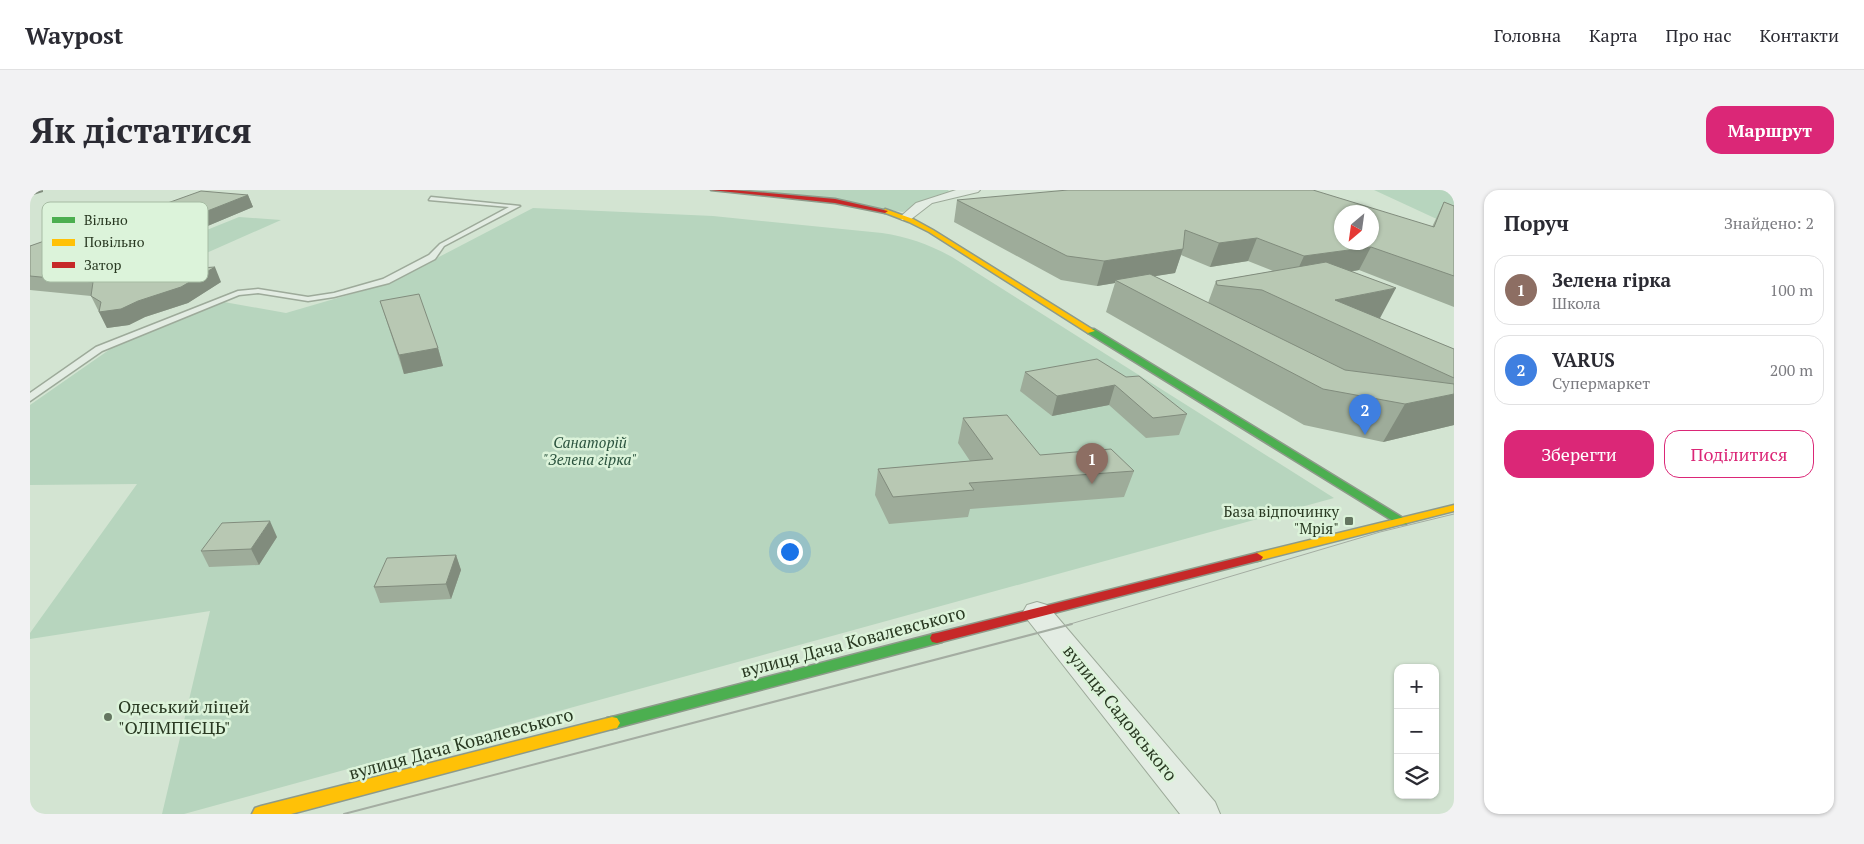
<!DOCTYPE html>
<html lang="uk">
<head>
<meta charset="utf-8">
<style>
  body { margin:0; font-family:"PT Serif",serif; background:#f2f2f3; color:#2b2b33 }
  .controls { position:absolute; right:15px; bottom:15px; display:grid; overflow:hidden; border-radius:10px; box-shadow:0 1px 4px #0004 }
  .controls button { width:45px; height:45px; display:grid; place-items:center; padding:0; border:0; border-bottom:1px solid #e1e1e2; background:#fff; color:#2b2b33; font:25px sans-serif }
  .compass { position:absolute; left:1304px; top:15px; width:45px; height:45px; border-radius:50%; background:#fff; box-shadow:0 1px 4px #0004; rotate:209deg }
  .you { position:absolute; left:759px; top:361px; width:18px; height:18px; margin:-12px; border:4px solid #fff; border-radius:50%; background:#1a73e8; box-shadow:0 0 0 8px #1a73e833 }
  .badge { display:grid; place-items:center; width:32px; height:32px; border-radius:50%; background:#db2777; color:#fff; font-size:16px; font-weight:700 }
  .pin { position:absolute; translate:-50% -41px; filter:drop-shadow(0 1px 2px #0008) }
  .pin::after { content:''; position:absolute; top:26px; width:18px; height:15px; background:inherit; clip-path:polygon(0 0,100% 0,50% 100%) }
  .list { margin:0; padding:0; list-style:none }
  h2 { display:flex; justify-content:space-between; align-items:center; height:65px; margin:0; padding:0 20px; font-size:21px }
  h2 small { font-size:16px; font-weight:400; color:#7c7c81 }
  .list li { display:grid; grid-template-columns:32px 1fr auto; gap:15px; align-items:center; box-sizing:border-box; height:70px; margin:0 10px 10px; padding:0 10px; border:1px solid #e1e1e2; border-radius:15px }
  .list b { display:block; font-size:19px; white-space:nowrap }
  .list p { margin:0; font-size:16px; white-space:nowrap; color:#7c7c81 }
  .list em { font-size:16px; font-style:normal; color:#7c7c81 }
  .actions { display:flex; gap:10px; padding:15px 20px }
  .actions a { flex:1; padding:11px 0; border:1px solid #db2777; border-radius:15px; text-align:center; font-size:18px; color:#db2777 }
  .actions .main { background:#db2777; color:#fff }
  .icon { flex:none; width:28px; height:28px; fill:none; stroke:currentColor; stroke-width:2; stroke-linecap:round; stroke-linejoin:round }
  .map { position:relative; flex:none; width:1424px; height:624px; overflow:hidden; border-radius:15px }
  header { display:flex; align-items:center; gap:30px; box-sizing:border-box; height:70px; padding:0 25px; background:#fff; border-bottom:1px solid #e1e1e2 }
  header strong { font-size:24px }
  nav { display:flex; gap:28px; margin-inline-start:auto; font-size:18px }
  .intro { display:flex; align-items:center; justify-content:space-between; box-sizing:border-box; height:120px; padding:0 30px }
  h1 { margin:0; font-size:35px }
  .button { padding:12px 22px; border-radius:15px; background:#db2777; color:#fff; font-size:18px; font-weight:700 }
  main { display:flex; gap:30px; padding:0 30px }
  aside { flex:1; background:#fff; border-radius:15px; box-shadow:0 1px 4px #0004 }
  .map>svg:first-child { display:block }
</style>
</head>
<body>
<header>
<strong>Waypost</strong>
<nav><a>Головна</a><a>Карта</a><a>Про нас</a><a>Контакти</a></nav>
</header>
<div class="intro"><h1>Як дістатися</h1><a class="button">Маршрут</a></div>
<main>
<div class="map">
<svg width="1424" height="624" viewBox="0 0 1424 624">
  <rect width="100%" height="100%" fill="#d3e4d2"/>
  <path fill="#b7d5be" d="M710,0H918L920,3L892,11L873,22Z
    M1344,0H1424V37Z
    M503,18L683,26L852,43C878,47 898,54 922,67L1304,308L154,624H132L180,421L0,449V443L107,294L0,295V215L86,155L194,112L256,123L359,93Z
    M209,27L251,30L138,80L90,75Z"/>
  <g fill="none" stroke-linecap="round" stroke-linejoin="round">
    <defs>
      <path id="lane" d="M401,7L490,16L414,56L405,69L359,93L304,107L278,111L228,103L209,105L72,161L0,211V203L66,157L208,101L228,99L278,107L304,103L353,89L399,65L410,54L479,17L399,10Z"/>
      <path id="street" d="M926,0H950L948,2L902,13L880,30H872L870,27L886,13Z
        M1007,412L1017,415L1185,612L1190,624H1150L997,429L993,422L997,415Z"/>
      <path id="fast" d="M1058,139H1064L1378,331L1376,334H1368L1058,143Z
        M907,443L912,444L914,448L912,452L582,539L577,538L574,533L577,528L582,527Z"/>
      <path id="slow" d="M855,19L883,29L903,40L1065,141L1058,143L899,42L879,32L853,22Z
        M1424,315V321L1227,371L1221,367L1227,363Z
        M582,527L587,528L590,533L587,538L582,539L261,624H222L225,618L231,616Z"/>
      <path id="jam" d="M681,0H702L805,9L858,21L855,23L805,13Z
        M1227,363L1233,367L1231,370L907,453L902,452L900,448L902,444L907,443Z"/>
    </defs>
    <use href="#lane" stroke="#9daa9a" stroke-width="3"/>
    <use href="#street" stroke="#9daa9a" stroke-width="2"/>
    <use href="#fast" stroke="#8d9a8a" stroke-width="3"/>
    <use href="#slow" stroke="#8d9a8a" stroke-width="3"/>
    <use href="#jam" stroke="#8d9a8a" stroke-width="3"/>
    <use href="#lane" fill="#e3ece3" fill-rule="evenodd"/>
    <use href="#street" fill="#e3ece3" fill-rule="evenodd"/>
    <use href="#fast" fill="#4caf50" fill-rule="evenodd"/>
    <use href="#slow" fill="#ffc107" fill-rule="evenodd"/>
    <use href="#jam" fill="#c62828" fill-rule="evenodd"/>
    <path stroke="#a4ada2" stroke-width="1" d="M1037,435L1350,342L1424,324"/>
    <path stroke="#a4ada2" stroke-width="2" d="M314,624L1042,434"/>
  </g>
  <path fill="#9eac9a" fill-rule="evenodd" d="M218,5L223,17L103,67L119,69L125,81L191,92L158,113L115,127L99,135L77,138L61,106L0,100V56L107,24Z
    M927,10L1402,37L1414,12L1424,16V117L1329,80L1320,82L1350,129L1424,159V235L1353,252L1274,235L1076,122L1085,93L1067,96L1031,90L924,32ZM1151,65L1180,77L1218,71L1243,81L1186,91L1178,113L1124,86L1145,83Z
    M350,111L408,158L413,176L374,184Z
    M995,182L1096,187L1157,224L1149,245L1116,248L1079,215L1022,226L990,201Z
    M933,228L1010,265L1104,281L1094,307L940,319L938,327L859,334L845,305L848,279L940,271L928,253Z
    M247,347L229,375L179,377L171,361Z
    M426,365L431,380L421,409L350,413L344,397Z"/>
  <path fill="#818c7d" d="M0,0H13V2L0,6Z
    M218,5L223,17L75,79L68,64Z
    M1227,48L1218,71L1180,77L1189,53Z
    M1341,57L1329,80L1263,90L1274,66Z
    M1153,59L1145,83L1089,92L1085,90V93L1067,96L1074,71Z
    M119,69L125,83L82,84Z
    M185,77L191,92L158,113L115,127L99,135L77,138L69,122L108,111Z
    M1366,98L1349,130L1305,110Z
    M408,158L413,176L374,184L369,165Z
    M1085,195L1079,215L1022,226L1027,206Z
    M1424,204V235L1353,252L1375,214Z
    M240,331L247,347L229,375L221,359Z
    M426,365L431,380L421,409L416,394Z"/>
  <path fill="#b8c8b3" stroke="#818c7d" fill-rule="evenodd" d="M1038,0H1283L1404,37L1414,12L1424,16V86L1341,57L1274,66L1227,48L1189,53L1155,40L1153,59L1074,71L1037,66L927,10ZM1312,22H1342V52H1312Z
    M171,1L218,5L68,64L119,69L82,84L185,77L151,97L108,111L91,119L69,122L71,112L61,106L63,92L0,86V56L94,23L107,24Z
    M1296,72L1366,98L1305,110L1424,159V188L1232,100L1187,95L1186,91Z
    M1120,84L1315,180L1424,194V204L1375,214L1293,199L1085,90Z
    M389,104L408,158L369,165L350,111Z
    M1067,169L1096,187L1109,186L1157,224L1123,228L1085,195L1027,206L995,182Z
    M977,225L1010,265L1081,259L1104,281L939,293L944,300L863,307L848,279L963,269L933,228Z
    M240,331L221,359L171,361L192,333Z
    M426,365L416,394L344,397L357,368Z"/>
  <g fill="#647560" stroke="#dcf3da" stroke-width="2">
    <rect x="1314" y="326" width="10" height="10" rx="2.5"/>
    <circle cx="78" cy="527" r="5"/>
  </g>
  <g text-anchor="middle" stroke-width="5" stroke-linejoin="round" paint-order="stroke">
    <g font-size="15" font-style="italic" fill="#2b533e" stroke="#dcf3da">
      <text x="560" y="258">Санаторій<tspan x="560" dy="17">"Зелена гірка"</tspan></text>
    </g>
    <g font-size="15" fill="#293922" stroke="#dcf3da" text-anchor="end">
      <text x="1309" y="327">База відпочинку<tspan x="1309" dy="17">"Мрія"</tspan></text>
    </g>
    <g font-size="18" fill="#293922" stroke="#dcf3da">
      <text transform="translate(823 452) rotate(-15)" y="6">вулиця Дача Ковалевського</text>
      <text transform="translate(1090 523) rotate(51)" y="6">вулиця Садовського</text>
      <text transform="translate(431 554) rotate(-15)" y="6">вулиця Дача Ковалевського</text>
    </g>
    <g font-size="18" fill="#293922" stroke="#dcf3da" text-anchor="start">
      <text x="88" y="523">Одеський ліцей<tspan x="88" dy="21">"ОЛІМПІЄЦЬ"</tspan></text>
    </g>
  </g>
  <rect x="12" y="12" width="166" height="80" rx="8" fill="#dcf3da" stroke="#a6bba3" stroke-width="1"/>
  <rect x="22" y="27" width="23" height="6" fill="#4caf50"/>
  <rect x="22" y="49" width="23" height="7" fill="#ffc107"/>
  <rect x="22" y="72" width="23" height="6" fill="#c62828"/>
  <g font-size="14" fill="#293922">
    <text x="54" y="35">Вільно</text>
    <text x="54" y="57">Повільно</text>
    <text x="54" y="80">Затор</text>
  </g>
</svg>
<div class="controls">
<button>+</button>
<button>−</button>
<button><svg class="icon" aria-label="layers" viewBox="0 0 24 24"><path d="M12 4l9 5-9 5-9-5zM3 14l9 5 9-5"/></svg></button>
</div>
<svg class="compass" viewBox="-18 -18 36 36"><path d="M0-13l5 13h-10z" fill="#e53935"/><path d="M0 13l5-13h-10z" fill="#7c7c81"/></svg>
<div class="you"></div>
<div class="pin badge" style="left:1062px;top:294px;background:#8d6e63">1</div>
<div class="pin badge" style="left:1335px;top:245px;background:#3f7fe0">2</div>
</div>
<aside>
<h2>Поруч<small>Знайдено: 2</small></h2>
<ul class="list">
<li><span class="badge" style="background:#8d6e63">1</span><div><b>Зелена гірка</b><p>Школа</p></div><em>100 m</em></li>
<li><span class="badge" style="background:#3f7fe0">2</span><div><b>VARUS</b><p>Супермаркет</p></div><em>200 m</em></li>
</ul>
<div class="actions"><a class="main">Зберегти</a><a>Поділитися</a></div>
</aside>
</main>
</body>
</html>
